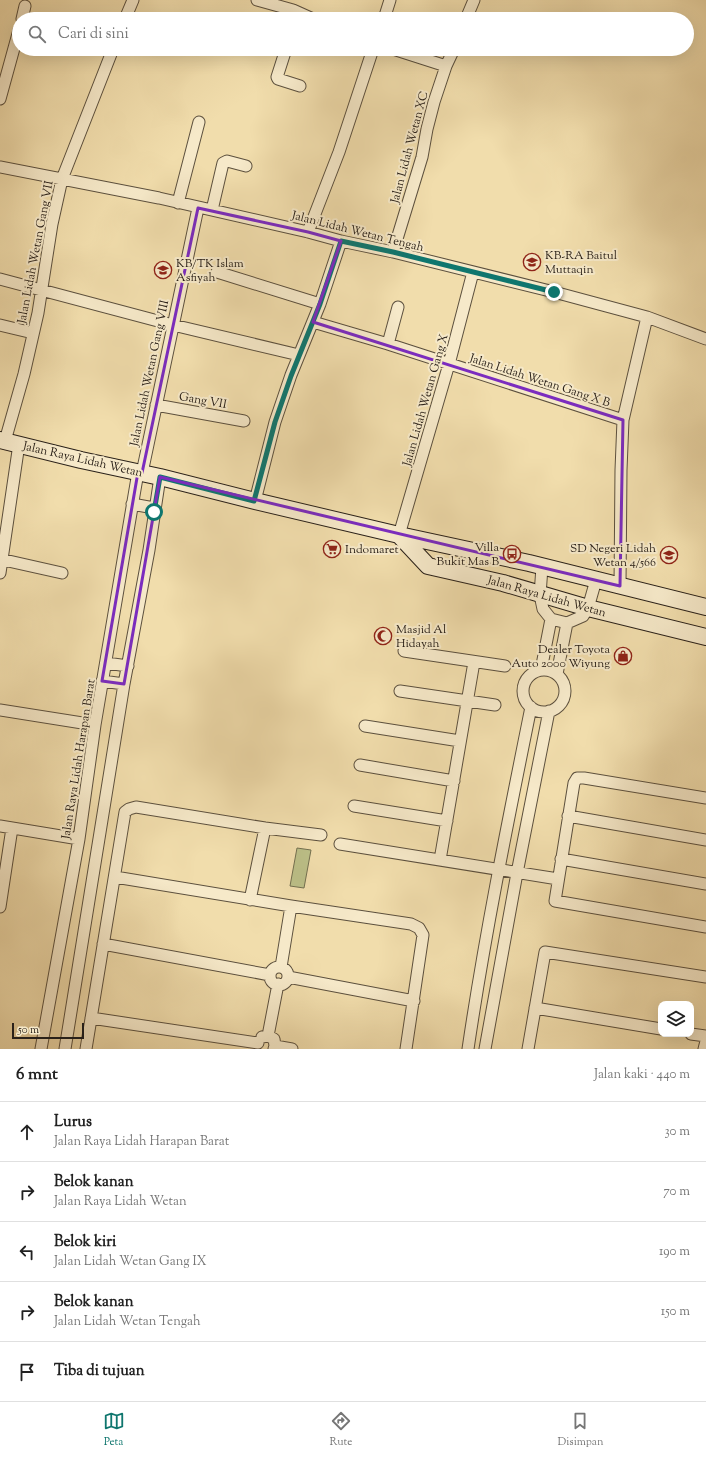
<!DOCTYPE html>
<html lang="id">
<head>
<meta charset="utf-8">
<style>
  body { margin:0; font-family:"Sorts Mill Goudy",serif; background:#f6f6f6; color:#222 }
  .controls { position:absolute; right:12px; bottom:12px; display:grid; overflow:hidden; border-radius:8px; box-shadow:0 4px 16px #0002 }
  .controls button { width:36px; height:36px; display:grid; place-items:center; padding:0; border:0; border-bottom:1px solid #e0e0e0; background:#fff; color:#222; font:20px sans-serif }
  .scale { position:absolute; left:12px; bottom:10px; width:72px; box-sizing:border-box; padding-left:4px; border:2px solid #2a2119; border-top:0; font-size:11px; line-height:14px; white-space:nowrap; color:#2a2119; -webkit-text-stroke:3px #f6e9c9; paint-order:stroke }
  .stop { position:absolute; width:12px; height:12px; margin:-9px; border:3px solid #0f766e; border-radius:50%; background:#fff }
  .stop.end { background:#0f766e; border-color:#fff; box-shadow:0 1px 4px #0008 }
  .list { margin:0; padding:0; list-style:none }
  h2 { display:flex; justify-content:space-between; align-items:center; height:52px; margin:0; padding:0 16px; font-size:17px }
  h2 small { font-size:13px; font-weight:400; color:#767676 }
  .list li { display:grid; grid-template-columns:26px 1fr auto; gap:12px; align-items:center; box-sizing:border-box; height:60px; padding:0 16px; border-top:1px solid #e0e0e0 }
  .list b { display:block; font-size:15px; white-space:nowrap }
  .list p { margin:0; font-size:13px; white-space:nowrap; color:#767676 }
  .list em { font-size:13px; font-style:normal; color:#767676 }
  .icon { flex:none; width:22px; height:22px; fill:none; stroke:currentColor; stroke-width:2; stroke-linecap:round; stroke-linejoin:round }
  .map { position:relative; flex:none; width:706px; height:1049px; overflow:hidden }
  .search { position:absolute; background:#fff; box-shadow:0 4px 16px #0002; left:12px; right:12px; top:12px; height:44px; display:flex; align-items:center; gap:10px; box-sizing:border-box; padding:0 14px; border-radius:22px; color:#767676; font-size:15px }
  .sheet { height:352px; background:#fff }
  nav { display:flex; justify-content:space-around; align-items:center; box-sizing:border-box; height:56px; border-top:1px solid #e0e0e0; background:#fff; font-size:11px; color:#767676 }
  nav a { display:grid; justify-items:center; gap:2px }
  nav .on { color:#0f766e }
  .map>svg:first-child { display:block }
</style>
</head>
<body>
<div class="map">
<svg width="706" height="1049" viewBox="0 0 706 1049">
  <rect width="100%" height="100%" fill="#f1ddac"/>
  <filter id="stains"><feTurbulence type="fractalNoise" baseFrequency=".005" numOctaves="4"/><feColorMatrix values="0 0 0 0 .2 0 0 0 0 .09 0 0 0 0 .02 0 0 0 .5 -.17"/></filter>
  <radialGradient id="worn" r=".72"><stop offset=".6" stop-color="#630" stop-opacity="0"/><stop offset="1" stop-color="#630" stop-opacity=".3"/></radialGradient>
  <path fill="#bcc088" stroke="#737050" d="M297,848L311,850L304,888L290,886Z"/>
  <g fill="none" stroke-linecap="round" stroke-linejoin="round">
    <defs>
      <path id="minor" d="M257,0L293,10L313,19
        M22,19L25,6
        M125,19L133,0
        M384,19L390,0
        M466,19L474,0
        M286,49L277,77L278,79L300,86
        M393,49L446,66
        M0,99L19,30
        M0,167L159,198L308,232L341,241L393,252L554,292L647,317L706,339
        M178,203L199,122
        M212,210L223,163L227,161L246,166
        M308,232L339,152L373,49
        M393,252L422,157L427,129L434,102L446,66L454,49
        M217,272L320,304
        M0,279L173,325L299,355
        M313,322L388,344L623,420
        M0,325L33,333
        M388,344L398,307
        M156,405L244,421
        M5,441L24,374L38,313L52,224L62,179L113,49
        M142,473L198,208
        M255,501L275,422L291,375L320,304L341,241
        M132,504L154,508
        M399,535L449,364L473,272
        M0,559L62,573
        M542,567L540,595L543,609L551,619L567,623L583,616L588,608L596,580
        M0,573L19,444
        M620,586L621,470L623,420L647,317
        M404,651L505,666
        M106,663L128,666
        M541,670L551,619
        M523 691a21 21 0 1 1 42 0a21 21 0 1 1-42 0Z
        M557,674L567,623
        M102,681L124,684
        M400,691L495,705
        M0,710L95,725
        M365,726L460,741
        M360,765L454,781
        M706,798L584,778H577L574,783L555,901L706,927
        M354,806L447,821
        M568,816L706,840
        M0,826L79,839
        M340,844L558,879
        M561,859L706,884
        M440,860L474,662
        M115,877L291,906L411,924L419,928L423,935L406,1049
        M250,900L265,828
        M0,907L12,828
        M103,944L270,975
        M281,967L291,906
        M270 976a9 9 0 1 1 18 0a9 9 0 1 1-18 0Z
        M288,977L414,1001
        M535,1008L661,1029
        M91,1018L258,1043
        M691,1034L706,1036
        M268,1036L278,984
        M262,1037L268,1036L274,1039L275,1046L274,1049
        M275,1046L292,1049
        M41,1049L79,839L95,725L138,472
        M65,1049L124,684L149,550L160,477
        M86,1049L125,812L129,809L136,807L265,828L321,835
        M468,1049C485,934 508,821 531,707
        M485,1049L517,873L549,711
        M528,1049L545,952L706,977
        M704,1049L706,1041"/>
      <path id="secondary" d="M0,440L81,460L160,477L255,501L399,535L529,563L706,607
        M399,535L428,566L503,583L588,608L706,637"/>
    </defs>
    <use href="#minor" stroke="#5c503e" stroke-width="13"/>
    <use href="#secondary" stroke="#2a2119" stroke-width="18"/>
    <use href="#minor" stroke="#f6e9c9" stroke-width="11"/>
    <use href="#secondary" stroke="#f6e9c9" stroke-width="16"/>
  </g>
  <g fill="none" stroke-linecap="round" stroke-linejoin="round">
    <path stroke="#0f766e" stroke-width="5" d="M154,512L160,477L254,501L275,422L291,376L320,304L341,241L393,252L554,292"/>
  </g>
  <path fill="none" stroke="#7b2cbf" stroke-width="3" stroke-linejoin="round" d="M198,208L308,232L341,241L313,322L623,420L620,586L160,477L124,684L102,681L138,472L142,473Z"/>
  <defs>
    <symbol id="school-ring" viewBox="-11 -11 22 22"><circle r="9.5" fill="#f6e9c9" stroke="#8f2418" stroke-width="1.5"/><path d="M0-5L7-2L0 1L-7-2ZM-4 1L0 2.5L4 1V4Q0 6-4 4Z" fill="#8f2418"/></symbol>
    <symbol id="supermarket-ring" viewBox="-11 -11 22 22"><circle r="9.5" fill="#f6e9c9" stroke="#8f2418" stroke-width="1.5"/><path d="M-6-5.5h2.5l.6 2H6L4.5 2H-2.5L-4.4-4H-6ZM-1.5 3.2a1.3 1.3 0 1 0 .1 0ZM3 3.2a1.3 1.3 0 1 0 .1 0Z" fill="#8f2418"/></symbol>
    <symbol id="bus-ring" viewBox="-11 -11 22 22"><circle r="9.5" fill="#f6e9c9" stroke="#8f2418" stroke-width="1.5"/><path d="M-5-6H5V4H4V6H2V4H-2V6H-4V4H-5ZM-3.5-4V0h7V-4ZM-3.5 1.2v1.5H-2V1.2ZM2 1.2v1.5H3.5V1.2Z" fill="#8f2418"/></symbol>
    <symbol id="mosque-ring" viewBox="-11 -11 22 22"><circle r="9.5" fill="#f6e9c9" stroke="#8f2418" stroke-width="1.5"/><path d="M3.5-4.9A6 6 0 1 0 3.5 4.9A5 5 0 1 1 3.5-4.9Z" fill="#8f2418"/></symbol>
    <symbol id="shop-ring" viewBox="-11 -11 22 22"><circle r="9.5" fill="#f6e9c9" stroke="#8f2418" stroke-width="1.5"/><path d="M-5-2.5h2.3a2.7 3.5 0 0 1 5.4 0H5L5.5 6h-11ZM-1.5-2.5h3a1.5 2.3 0 0 0-3 0Z" fill="#8f2418"/></symbol>
  </defs>
  <g fill-rule="evenodd">
    <use href="#school-ring" x="522" y="252" width="20" height="20"/>
    <use href="#school-ring" x="153" y="260" width="20" height="20"/>
    <use href="#supermarket-ring" x="322" y="539" width="20" height="20"/>
    <use href="#bus-ring" x="502" y="544" width="20" height="20"/>
    <use href="#school-ring" x="659" y="545" width="20" height="20"/>
    <use href="#mosque-ring" x="373" y="626" width="20" height="20"/>
    <use href="#shop-ring" x="613" y="646" width="20" height="20"/>
  </g>
  <g text-anchor="middle" stroke-width="4" stroke-linejoin="round" paint-order="stroke">
    <g font-size="12" fill="#2a2119" stroke="#f6e9c9">
      <text transform="translate(409 147) rotate(-75)" y="4">Jalan Lidah Wetan XC</text>
      <text transform="translate(358 231) rotate(14)" y="4">Jalan Lidah Wetan Tengah</text>
      <text transform="translate(35 252) rotate(-79)" y="4">Jalan Lidah Wetan Gang VII</text>
      <text transform="translate(149 373) rotate(-78)" y="4">Jalan Lidah Wetan Gang VIII</text>
      <text transform="translate(540 380) rotate(18)" y="4">Jalan Lidah Wetan Gang X B</text>
      <text transform="translate(203 400) rotate(10)" y="4">Gang VII</text>
      <text transform="translate(425 400) rotate(-74)" y="4">Jalan Lidah Wetan Gang X</text>
      <text transform="translate(83 459) rotate(13)" y="4">Jalan Raya Lidah Wetan</text>
      <text transform="translate(547 596) rotate(16)" y="4">Jalan Raya Lidah Wetan</text>
      <text transform="translate(78 759) rotate(-81)" y="4">Jalan Raya Lidah Harapan Barat</text>
    </g>
    <g font-size="12" fill="#2a2119" stroke="#f6e9c9" text-anchor="start">
      <text x="545" y="259">KB-RA Baitul<tspan x="545" dy="14">Muttaqin</tspan></text>
      <text x="176" y="267">KB/TK Islam<tspan x="176" dy="14">Asfiyah</tspan></text>
      <text x="499" y="551" text-anchor="end">Villa<tspan x="499" dy="14">Bukit Mas B</tspan></text>
      <text x="656" y="552" text-anchor="end">SD Negeri Lidah<tspan x="656" dy="14">Wetan 4/566</tspan></text>
      <text x="345" y="553">Indomaret</text>
      <text x="396" y="633">Masjid Al<tspan x="396" dy="14">Hidayah</tspan></text>
      <text x="610" y="653" text-anchor="end">Dealer Toyota<tspan x="610" dy="14">Auto 2000 Wiyung</tspan></text>
    </g>
  </g>
  <rect width="100%" height="100%" filter="url(#stains)"/>
  <rect width="100%" height="100%" fill="url(#worn)"/>
</svg>
<div class="controls">
<button><svg class="icon" aria-label="layers" viewBox="0 0 24 24"><path d="M12 4l9 5-9 5-9-5zM3 14l9 5 9-5"/></svg></button>
</div>
<div class="scale">50 m</div>
<div class="stop" style="left:154px;top:512px"></div>
<div class="stop end" style="left:554px;top:292px"></div>
<div class="search"><svg class="icon" aria-label="search" viewBox="0 0 24 24"><circle cx="10" cy="10" r="6"/><path d="M15 15l6 6"/></svg>Cari di sini</div>
</div>
<section class="sheet">
<h2>6 mnt<small>Jalan kaki · 440 m</small></h2>
<ul class="list">
<li><svg class="icon" aria-label="ahead" viewBox="0 0 24 24"><path d="M12 20V5M6 11l6-6 6 6"/></svg><div><b>Lurus</b><p>Jalan Raya Lidah Harapan Barat</p></div><em>30 m</em></li>
<li><svg class="icon" aria-label="right" viewBox="0 0 24 24"><path d="M7 20v-9h11M14 6l5 5-5 5"/></svg><div><b>Belok kanan</b><p>Jalan Raya Lidah Wetan</p></div><em>70 m</em></li>
<li><svg class="icon" aria-label="left" viewBox="0 0 24 24"><path d="M17 20v-9H6M10 6l-5 5 5 5"/></svg><div><b>Belok kiri</b><p>Jalan Lidah Wetan Gang IX</p></div><em>190 m</em></li>
<li><svg class="icon" aria-label="right" viewBox="0 0 24 24"><path d="M7 20v-9h11M14 6l5 5-5 5"/></svg><div><b>Belok kanan</b><p>Jalan Lidah Wetan Tengah</p></div><em>150 m</em></li>
<li><svg class="icon" aria-label="arrive" viewBox="0 0 24 24"><path d="M6 21V4h12l-3 4 3 4H6"/></svg><div><b>Tiba di tujuan</b></div></li>
</ul>
</section>
<nav>
<a class="on"><svg class="icon" aria-label="map" viewBox="0 0 24 24"><path d="M3 6l6-2 6 2 6-2v14l-6 2-6-2-6 2zM9 4v14M15 6v14"/></svg>Peta</a>
<a><svg class="icon" aria-label="directions" viewBox="0 0 24 24"><path d="M12 3l9 9-9 9-9-9zM9 14v-3h6M13 9l2 2-2 2"/></svg>Rute</a>
<a><svg class="icon" aria-label="saved" viewBox="0 0 24 24"><path d="M7 4h10v16l-5-4-5 4z"/></svg>Disimpan</a>
</nav>
</body>
</html>
